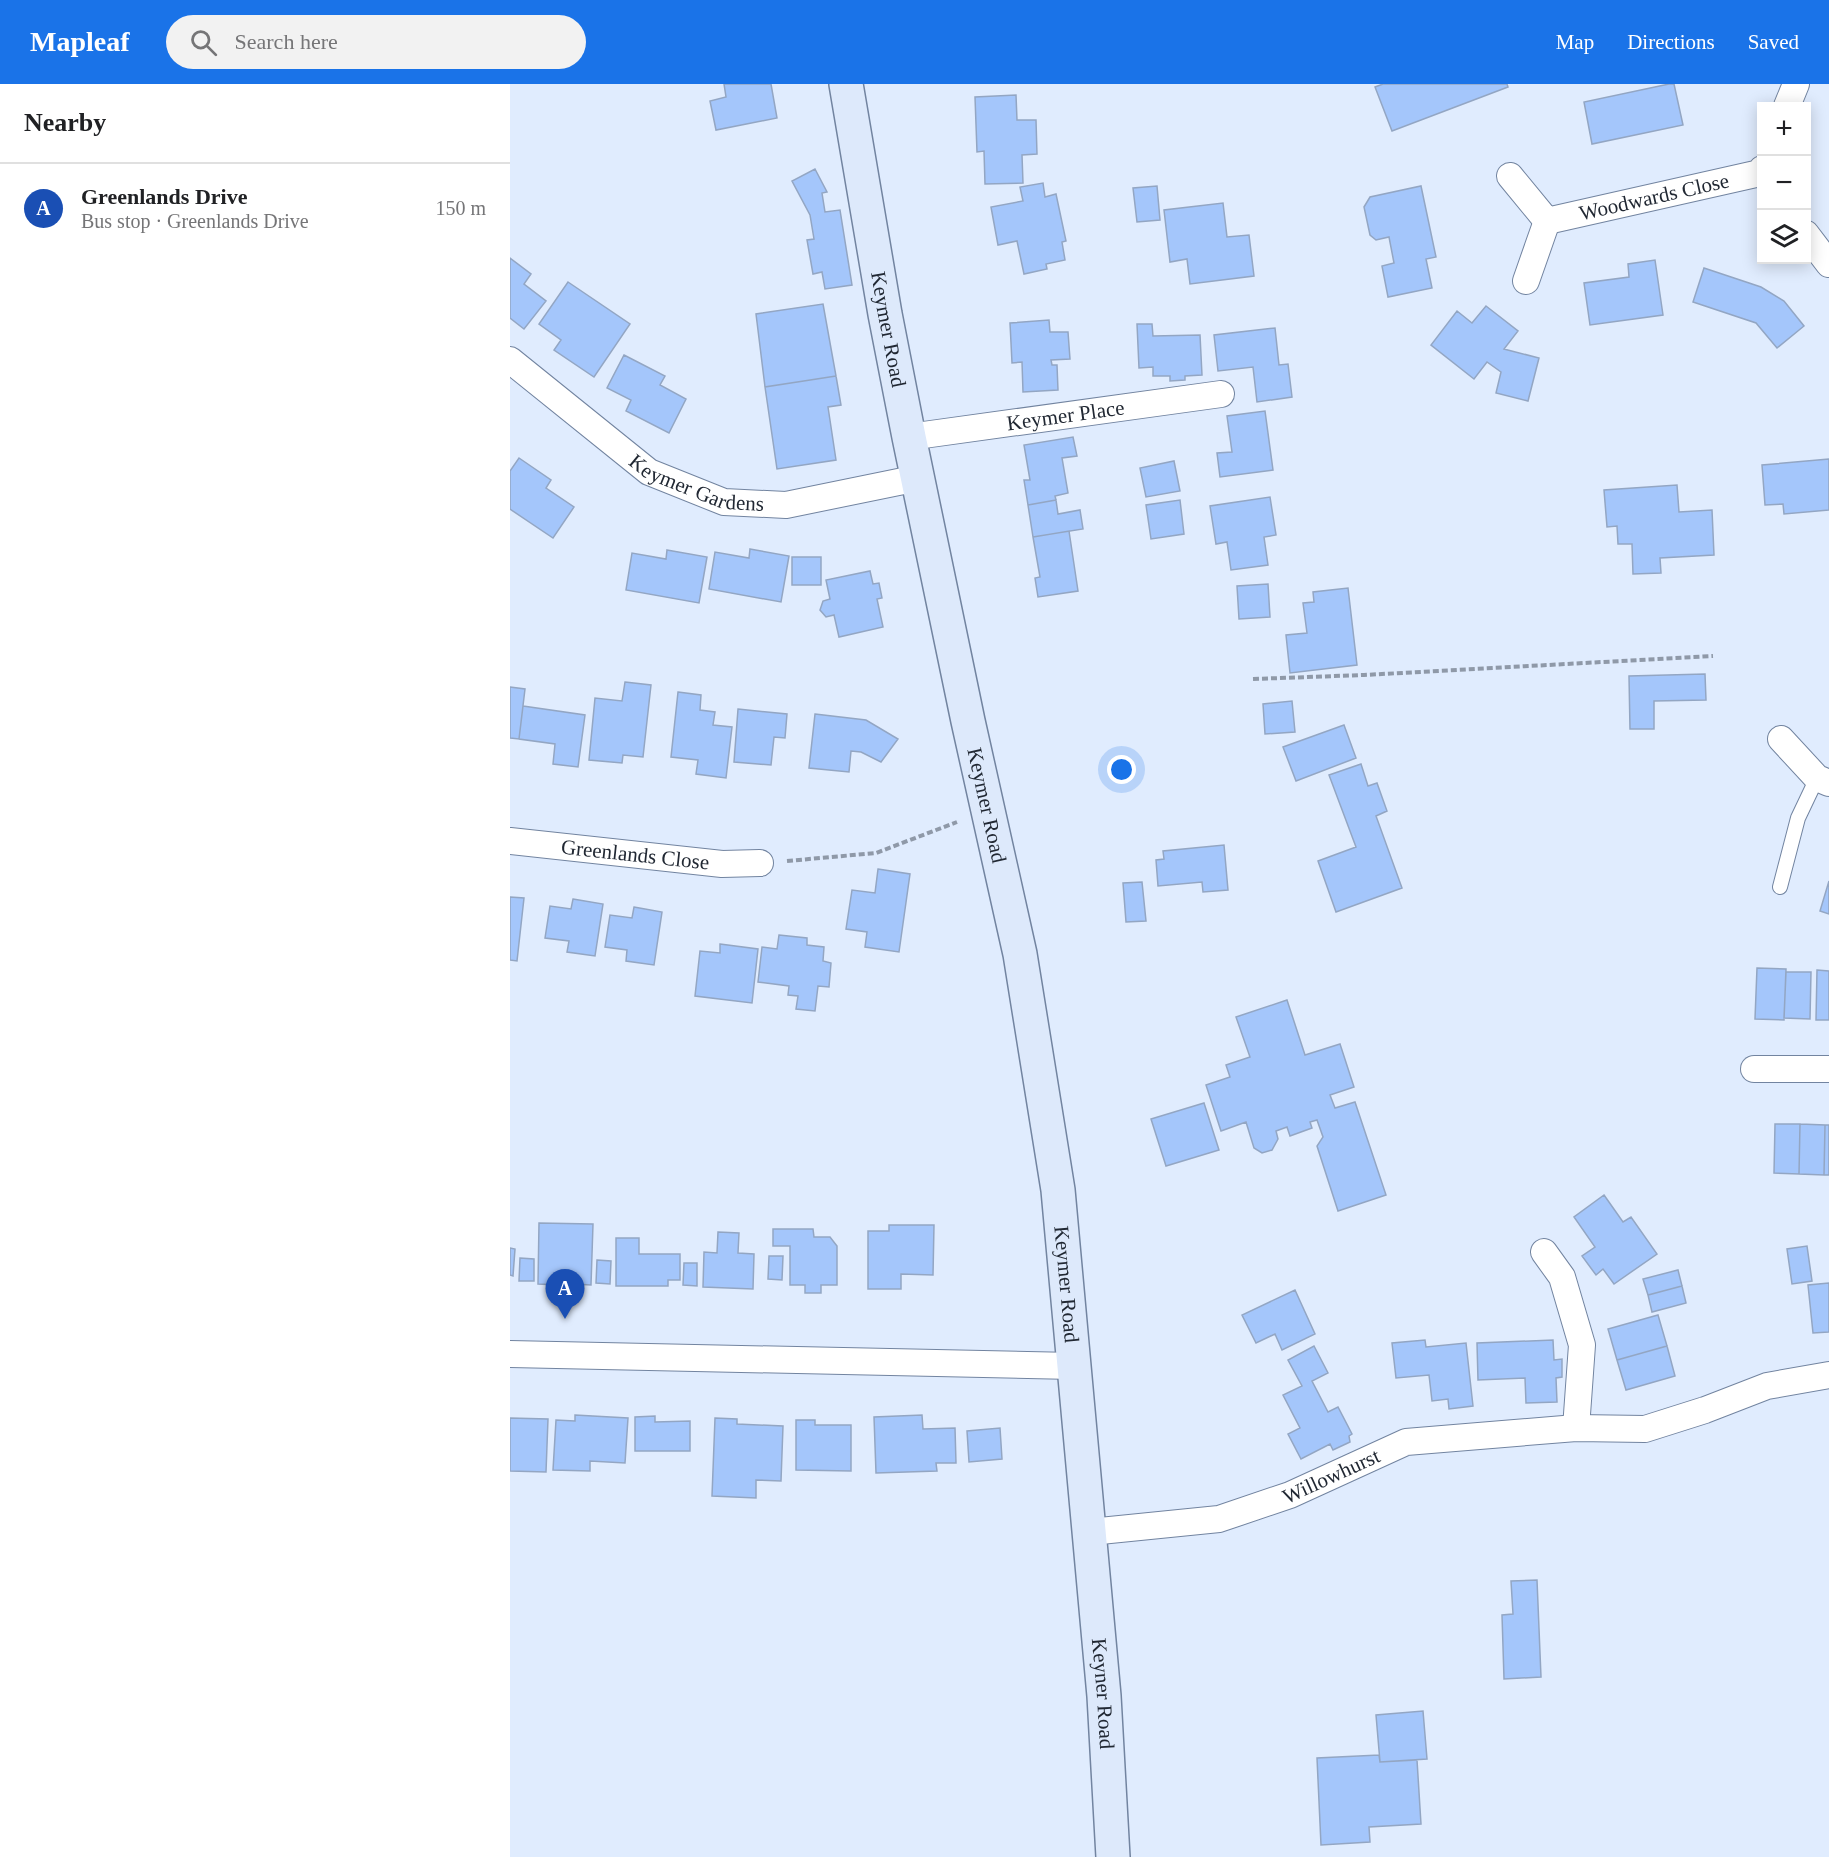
<!DOCTYPE html>
<html lang="en">
<head>
<meta charset="utf-8">
<style>
  body { margin:0; font-family:"Times New Roman",serif; background:#f2f2f2; color:#202124 }
  .controls { position:absolute; right:18px; top:18px; display:grid; overflow:hidden; border-radius:0px; box-shadow:0 3px 15px #0003 }
  .controls button { width:54px; height:54px; display:grid; place-items:center; padding:0; border:0; border-bottom:2px solid #e0e0e0; background:#fff; color:#202124; font:30px sans-serif }
  .you { position:absolute; left:612px; top:686px; width:21px; height:21px; margin:-15px; border:4px solid #fff; border-radius:50%; background:#1a73e8; box-shadow:0 0 0 9px #1a73e833 }
  .badge { display:grid; place-items:center; width:39px; height:39px; border-radius:50%; background:#1a73e8; color:#fff; font-size:20px; font-weight:700 }
  .pin { position:absolute; translate:-50% -50px; filter:drop-shadow(0 2px 3px #0008) }
  .pin::after { content:''; position:absolute; top:32px; width:21px; height:18px; background:inherit; clip-path:polygon(0 0,100% 0,50% 100%) }
  .list { margin:0; padding:0; list-style:none }
  h2 { display:flex; justify-content:space-between; align-items:center; height:78px; margin:0; padding:0 24px; font-size:26px }
  h2 small { font-size:20px; font-weight:400; color:#757577 }
  .list li { display:grid; grid-template-columns:39px 1fr auto; gap:18px; align-items:center; box-sizing:border-box; height:90px; padding:0 24px; border-top:2px solid #e0e0e0 }
  .list b { display:block; font-size:22px; white-space:nowrap }
  .list p { margin:0; font-size:20px; white-space:nowrap; color:#757577 }
  .list em { font-size:20px; font-style:normal; color:#757577 }
  .icon { flex:none; width:33px; height:33px; fill:none; stroke:currentColor; stroke-width:2; stroke-linecap:round; stroke-linejoin:round }
  .map { position:relative; flex:none; width:1319px; height:1773px; overflow:hidden }
  header { display:flex; align-items:center; gap:36px; box-sizing:border-box; height:84px; padding:0 30px; background:#1a73e8; color:#fff }
  header strong { font-size:28px }
  nav { display:flex; gap:33px; margin-inline-start:auto; font-size:21px }
  .search { width:420px; height:54px; background:#f2f2f2; display:flex; align-items:center; gap:15px; box-sizing:border-box; padding:0 21px; border-radius:33px; color:#757577; font-size:22px }
  main { display:flex }
  aside { flex:1; background:#fff }
  .map>svg:first-child { display:block }
</style>
</head>
<body>
<header>
<strong>Mapleaf</strong>
<div class="search"><svg class="icon" aria-label="search" viewBox="0 0 24 24"><circle cx="10" cy="10" r="6"/><path d="M15 15l6 6"/></svg>Search here</div>
<nav><a>Map</a><a>Directions</a><a>Saved</a></nav>
</header>
<main>
<aside>
<h2>Nearby<small></small></h2>
<ul class="list">
<li><span class="badge" style="background:#1a4fb4">A</span><div><b>Greenlands Drive</b><p>Bus stop · Greenlands Drive</p></div><em>150 m</em></li>
</ul>
</aside>
<div class="map">
<svg width="1319" height="1773" viewBox="0 0 1319 1773">
  <rect width="100%" height="100%" fill="#e0ecfe"/>
  <path fill="#a4c6fb" stroke="#93a6c3" stroke-width="1.5" d="M214,0H261L267,34L206,46L200,17L216,13Z
    M873,0H997L998,3L882,47L865,3Z
    M1159,0H1164L1173,41L1082,60L1074,18Z
    M506,11L507,36H526L527,70L512,71L513,99L475,100L474,67L467,68L465,13Z
    M305,85L317,108L312,109L315,128L330,126L342,201L315,205L312,188L303,190L297,156L304,155L300,131L282,97Z
    M533,99L535,113L546,110L556,157L552,158L555,176L536,180L537,185L514,190L507,157L488,161L481,123L513,117L510,103Z
    M647,102L650,136L627,138L623,104Z
    M911,102L926,173L916,175L922,204L878,213L872,182L884,179L879,153L866,156L860,151L854,123L860,113Z
    M713,119L717,153L739,151L744,192L680,200L677,175L660,178L654,126Z
    M0,174L21,190L14,200L36,217L14,245L0,234Z
    M1145,176L1153,231L1080,241L1074,199L1119,193L1118,180Z
    M1194,184L1251,203L1274,217L1294,242L1267,264L1246,239L1183,218Z
    M58,198L120,240L84,293L44,266L51,256L29,240Z
    M313,220L326,292L255,303L246,230Z
    M976,222L1008,247L994,265L1029,274L1018,317L986,309L991,288L977,278L964,295L921,261L947,227L962,239Z
    M539,236L540,248H558L560,275L541,276L542,281H547L548,306L513,308L512,278L502,279L500,239Z
    M627,240H642L643,252L690,251L692,291L675,292V296L660,297V292H643V283L629,284Z
    M765,244L769,281L778,280L782,313L747,318L743,283L708,287L704,251Z
    M114,271L155,292L150,301L176,315L159,349L116,327L121,316L97,304Z
    M326,292L331,321L318,323L326,376L267,385L255,303Z
    M755,327L763,386L710,393L707,369L722,368L717,332Z
    M563,353L567,372L552,374L558,409L545,412L546,416L518,421L514,396H520L514,361Z
    M9,374L41,396L36,404L64,423L43,454L0,425V387Z
    M1319,375V426L1274,430L1273,420L1255,421L1252,381Z
    M664,377L670,407L636,413L630,384Z
    M1167,401L1169,428L1202,426L1204,471L1150,474L1151,489L1123,490L1122,460H1108L1107,442L1097,443L1094,406Z
    M760,413L766,451L754,453L758,481L721,486L717,458L706,460L700,422Z
    M546,416L548,430L570,426L573,445L523,453L518,421Z
    M670,416L674,450L641,455L636,421Z
    M559,447L568,507L528,513L525,494L530,493L523,453Z
    M240,465L279,472L271,518L199,505L205,468L239,474Z
    M157,466L197,473L189,519L116,506L122,469L156,475Z
    M282,473H311V501H282Z
    M360,487L363,500L369,499L372,514L367,515L373,543L329,553L324,531L316,533L310,526L313,517L320,515L316,496Z
    M758,500L760,533L729,535L727,502Z
    M838,504L847,581L780,589L776,551L797,549L793,519L804,518L803,508Z
    M1195,590L1196,616L1144,617V645H1120L1119,592Z
    M115,598L141,601L133,673L113,671L112,679L79,676L85,614L112,617Z
    M0,603L15,605L9,655L0,654Z
    M168,608L191,611L190,626L205,628L203,641L222,643L216,694L186,690L188,676L161,673Z
    M782,617L785,648L755,650L753,620Z
    M13,622L75,631L68,683L43,680L45,660L9,655Z
    M228,625L277,630L275,654L264,653L261,681L224,678Z
    M305,630L356,636L388,655L371,678L351,668L341,667L339,688L299,684Z
    M834,641L846,674L786,697L773,663Z
    M851,680L858,702L867,699L877,727L866,732L892,804L826,828L808,777L846,763L819,691Z
    M714,761L718,806L693,808L692,798L648,802L646,776L654,775L653,767Z
    M368,785L400,790L389,868L355,863L357,848L336,845L342,806L365,809Z
    M1319,797V830L1310,827Z
    M632,798L636,837L616,838L613,799Z
    M0,813L14,814L7,877L0,876Z
    M63,815L93,820L85,872L57,868L59,857L35,854L40,822L61,825Z
    M124,823L152,828L144,881L116,877L117,866L95,863L100,831L122,834Z
    M269,851L297,854V861L314,863L313,877L321,879L319,903L308,902L305,927L286,925L288,912L278,911L279,902L248,898L252,863L267,865Z
    M210,860L248,865L242,919L185,912L190,867L210,869Z
    M1247,884L1276,885L1274,936L1245,935Z
    M1307,886L1319,887V936H1306Z
    M1276,888H1301L1300,935L1274,934Z
    M777,916L795,971L830,960L844,1003L820,1011L825,1024L845,1018L876,1111L828,1127L807,1062L813,1053L807,1036L800,1038L802,1044L780,1052L777,1043L766,1047L768,1055L762,1066L752,1069L744,1064L736,1038L711,1047L696,1001L720,993L716,981L740,973L726,933Z
    M694,1019L709,1066L656,1082L641,1035Z
    M1265,1040H1290L1289,1090L1264,1089Z
    M1290,1040L1315,1041L1314,1091L1289,1090Z
    M1315,1041H1319V1091H1314Z
    M1094,1111L1113,1138L1121,1133L1147,1170L1104,1200L1093,1185L1086,1191L1072,1172L1085,1163L1064,1133Z
    M29,1139L83,1140L81,1201L63,1200V1210L48,1209V1201L28,1200Z
    M379,1141H424L423,1191L391,1190V1205H358V1147H379Z
    M263,1145H303L304,1153H320L327,1162V1201H311V1209H295V1201H280V1162H263Z
    M208,1148L229,1149L228,1169L244,1170L243,1205L193,1203L194,1168L207,1169Z
    M106,1154H129V1170H170V1196H158V1202H106Z
    M1297,1162L1302,1197L1282,1200L1277,1165Z
    M0,1164L5,1165L3,1192L0,1191Z
    M259,1172H273L272,1196L258,1195Z
    M10,1174L24,1175V1197H9Z
    M87,1176L101,1177L100,1200L86,1199Z
    M174,1179H187V1202L173,1201Z
    M1168,1186L1172,1202L1138,1211L1133,1195Z
    M1319,1199V1248L1303,1249L1298,1201Z
    M1172,1202L1176,1219L1142,1228L1138,1211Z
    M785,1206L805,1250L772,1266L765,1250L746,1259L732,1231Z
    M1148,1231L1157,1262L1107,1276L1098,1245Z
    M915,1256L916,1263L956,1259L963,1322L939,1325L938,1315L922,1317L919,1291L886,1294L882,1259Z
    M1043,1256L1044,1276L1052,1275V1293L1046,1294L1047,1318L1016,1319L1015,1294L968,1296L967,1259Z
    M804,1262L818,1289L802,1297L818,1328L828,1323L842,1350L839,1352L840,1358L823,1366L820,1360L791,1375L778,1350L790,1344L773,1311L792,1302L778,1276Z
    M1157,1262L1165,1292L1116,1306L1107,1276Z
    M65,1331L118,1334L115,1379L80,1377V1387L43,1386L46,1336L65,1337Z
    M412,1331L413,1345L445,1344L446,1379H426L427,1387L366,1389L364,1333Z
    M145,1332V1338L180,1337V1367H125V1333Z
    M0,1334L38,1335L36,1388L0,1387Z
    M205,1334L227,1335V1340L273,1342L271,1397L246,1396V1414L202,1412Z
    M286,1336H305V1341H341V1387L286,1386Z
    M490,1344L492,1375L459,1378L457,1347Z
    M1027,1496L1031,1593L994,1595L992,1531L1003,1530L1001,1497Z
    M913,1627L917,1675L870,1678L866,1631Z
    M869,1671L870,1678L907,1676L911,1740L859,1743L860,1758L811,1761L807,1674Z"/>
  <g fill="none" stroke-linecap="round" stroke-linejoin="round">
    <defs>
      <path id="lane" d="M1270,803L1288,734L1307,694"/>
      <g id="street">
        <path d="M1277,22L1286,0"/>
        <path id="s1" d="M1000,92L1037,137L1250,89L1252,85"/>
        <path d="M1296,150L1319,180"/>
        <path d="M1016,197L1037,137"/>
        <path id="s2" d="M0,276L139,388L214,418L276,421L408,394"/>
        <path id="s3" d="M399,353L711,310"/>
        <path d="M1271,655L1307,694L1319,699"/>
        <path id="s4" d="M0,757L212,780L250,779"/>
        <path d="M1244,985H1319"/>
        <path d="M1034,1168L1052,1193L1072,1261L1066,1344"/>
        <path d="M0,1270L564,1282"/>
        <path id="s5" d="M580,1448L709,1435L780,1411L896,1358L1066,1344L1135,1345L1195,1326L1257,1302L1319,1291"/>
      </g>
      <g id="secondary">
        <path id="s6" d="M336,0L375,230L399,353L458,637L510,870L548,1106L594,1612L603,1773"/>
      </g>
    </defs>
    <use href="#lane" stroke="#7284a0" stroke-width="16"/>
    <use href="#street" stroke="#7284a0" stroke-width="28"/>
    <use href="#secondary" stroke="#7284a0" stroke-width="36"/>
    <path stroke="#8f99a8" stroke-width="4" stroke-dasharray="6 3" stroke-linecap="butt" d="M743,595L854,591L1203,572
      M277,777L366,769L447,738"/>
    <use href="#lane" stroke="#fff" stroke-width="14"/>
    <use href="#street" stroke="#fff" stroke-width="26"/>
    <use href="#secondary" stroke="#dde9fb" stroke-width="33"/>
  </g>
  <g text-anchor="middle" stroke-width="6" stroke-linejoin="round" paint-order="stroke">
    <g font-size="21" fill="#212833" stroke="#e0ecfe">
      <text dy="7" stroke="none"><textPath href="#s1" startOffset="168">Woodwards Close</textPath></text>
      <text dy="7" stroke="none"><textPath href="#s6" startOffset="249">Keymer Road</textPath></text>
      <text dy="7" stroke="none"><textPath href="#s3" startOffset="158">Keymer Place</textPath></text>
      <text dy="7" stroke="none"><textPath href="#s2" startOffset="228">Keymer Gardens</textPath></text>
      <text dy="7" stroke="none"><textPath href="#s6" startOffset="735">Keymer Road</textPath></text>
      <text dy="7" stroke="none"><textPath href="#s4" startOffset="126">Greenlands Close</textPath></text>
      <text dy="7" stroke="none"><textPath href="#s6" startOffset="1221">Keymer Road</textPath></text>
      <text dy="7" stroke="none"><textPath href="#s5" startOffset="250">Willowhurst</textPath></text>
      <text dy="7" stroke="none"><textPath href="#s6" startOffset="1632">Keyner Road</textPath></text>
    </g>
  </g>
</svg>
<div class="controls">
<button>+</button>
<button>−</button>
<button><svg class="icon" aria-label="layers" viewBox="0 0 24 24"><path d="M12 4l9 5-9 5-9-5zM3 14l9 5 9-5"/></svg></button>
</div>
<div class="you"></div>
<div class="pin badge" style="left:55px;top:1235px;background:#1a4fb4">A</div>
</div>
</main>
</body>
</html>
